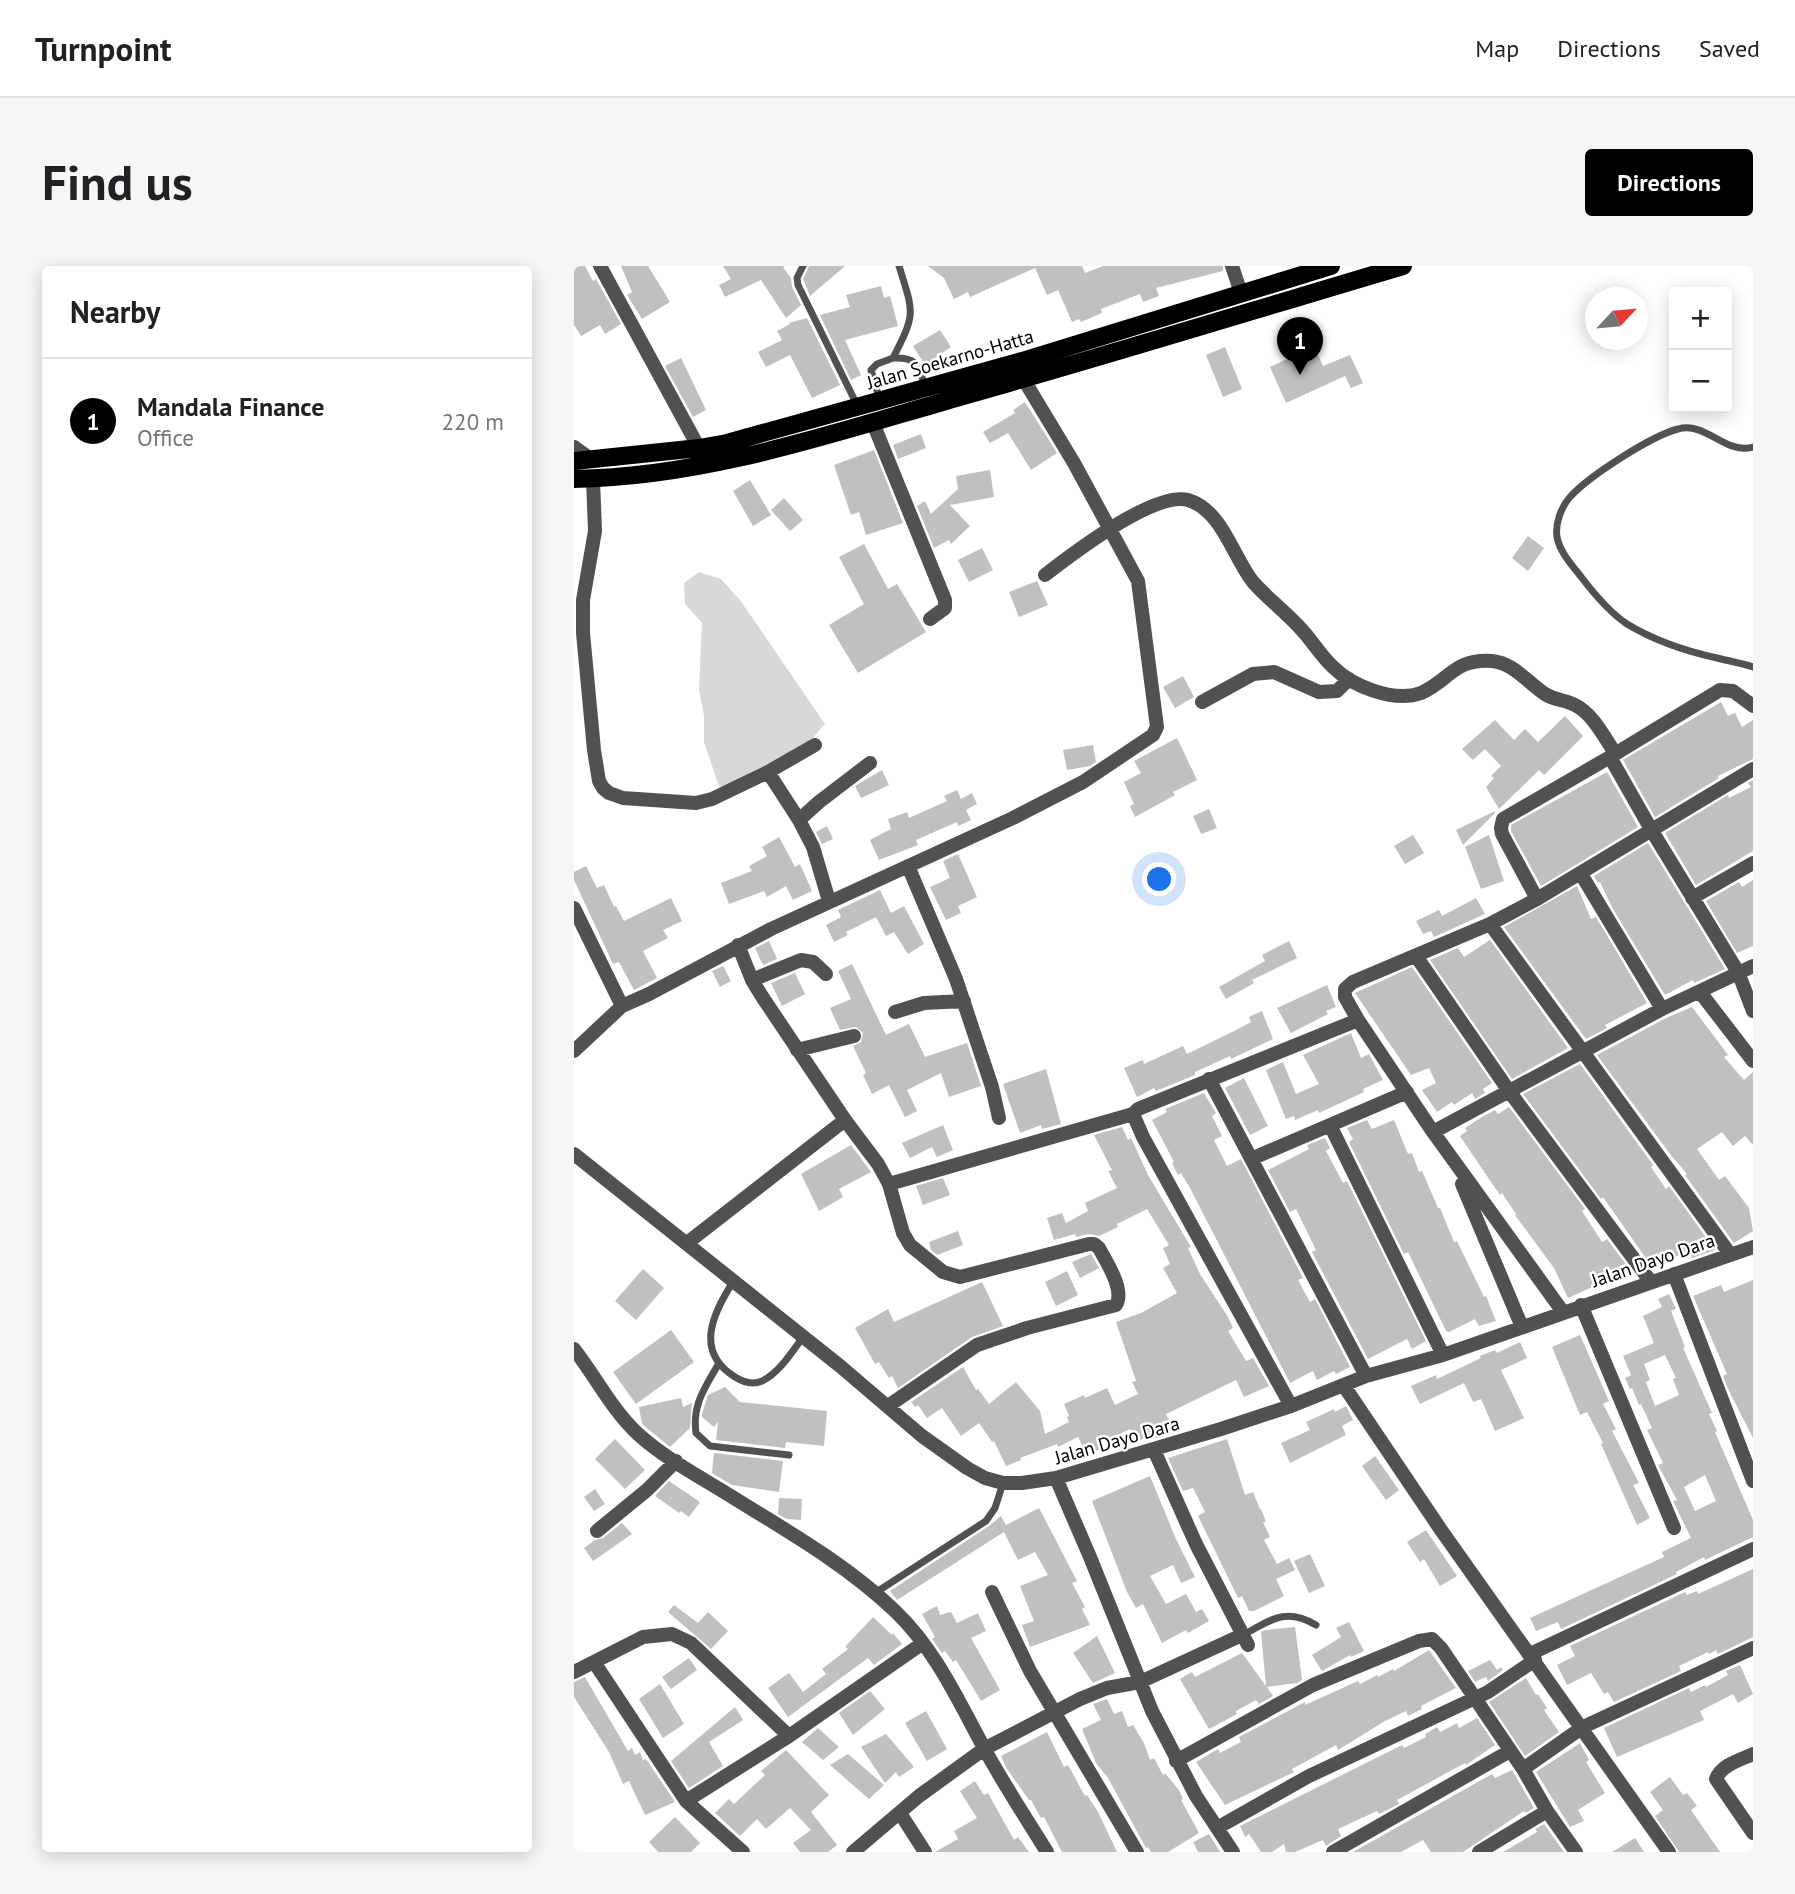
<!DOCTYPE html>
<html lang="en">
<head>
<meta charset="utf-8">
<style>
  body { margin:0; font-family:"PT Sans",sans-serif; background:#f6f6f6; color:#202124 }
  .controls { position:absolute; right:21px; top:21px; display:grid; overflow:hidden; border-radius:7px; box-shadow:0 4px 18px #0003 }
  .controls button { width:63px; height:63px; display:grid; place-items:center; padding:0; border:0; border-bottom:2px solid #e0e0e0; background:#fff; color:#202124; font:35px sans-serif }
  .compass { position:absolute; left:1011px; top:21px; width:63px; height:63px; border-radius:50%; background:#fff; box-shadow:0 4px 18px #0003; rotate:64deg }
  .you { position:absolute; left:586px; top:614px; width:24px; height:24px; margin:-18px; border:5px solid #fff; border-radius:50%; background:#1a73e8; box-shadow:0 0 0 10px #1a73e833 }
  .badge { display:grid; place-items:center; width:46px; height:46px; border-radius:50%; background:#000; color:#fff; font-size:23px; font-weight:700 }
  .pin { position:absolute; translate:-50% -58px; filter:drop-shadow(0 2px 4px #0008) }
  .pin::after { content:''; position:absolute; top:37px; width:24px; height:21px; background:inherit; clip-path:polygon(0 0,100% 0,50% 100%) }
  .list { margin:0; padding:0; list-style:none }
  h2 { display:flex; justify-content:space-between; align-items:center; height:91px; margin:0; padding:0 28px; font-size:30px }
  h2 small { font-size:23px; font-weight:400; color:#757577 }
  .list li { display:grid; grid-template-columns:46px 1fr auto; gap:21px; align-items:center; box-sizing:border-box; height:126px; padding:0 28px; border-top:2px solid #e0e0e0 }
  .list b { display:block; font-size:26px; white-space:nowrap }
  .list p { margin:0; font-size:23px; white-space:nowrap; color:#757577 }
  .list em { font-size:23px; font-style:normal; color:#757577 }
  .map { position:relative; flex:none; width:1179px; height:1586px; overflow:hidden; border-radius:7px }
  header { display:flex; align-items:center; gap:42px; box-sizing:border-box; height:98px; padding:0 35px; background:#fff; border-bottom:2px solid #e0e0e0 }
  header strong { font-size:33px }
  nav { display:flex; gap:38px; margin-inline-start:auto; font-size:24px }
  .intro { display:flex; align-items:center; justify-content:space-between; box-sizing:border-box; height:168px; padding:0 42px }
  h1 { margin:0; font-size:49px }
  .button { padding:18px 32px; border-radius:7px; background:#000; color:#fff; font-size:24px; font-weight:700 }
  main { display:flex; gap:42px; padding:0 42px }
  aside { flex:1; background:#fff; border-radius:7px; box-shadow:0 4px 18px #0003 }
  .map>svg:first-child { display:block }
</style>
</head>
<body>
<header>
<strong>Turnpoint</strong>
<nav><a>Map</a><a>Directions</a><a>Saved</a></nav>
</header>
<div class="intro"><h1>Find us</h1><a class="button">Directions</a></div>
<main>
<aside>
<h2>Nearby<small></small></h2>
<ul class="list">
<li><span class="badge">1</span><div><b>Mandala Finance</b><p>Office</p></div><em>220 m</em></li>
</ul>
</aside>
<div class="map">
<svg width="1179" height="1586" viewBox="0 0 1179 1586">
  <rect width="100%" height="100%" fill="#fff"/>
  <path fill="#d8d8d8" d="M125,306L147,313L166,334L251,458L211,503L162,522L145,520L130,476V450L125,423L128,357L111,338L110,317Z"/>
  <path fill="#c0c0c0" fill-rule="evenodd" d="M0,0H11L19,15L22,13L47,58L31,68L26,59L7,70L0,59Z
    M47,0H74L96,36L68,53L53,29L58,26Z
    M149,0H211L209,1L217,12L218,21L227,39L212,52L187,14L151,31L145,19L157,13Z
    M235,0H271L236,30L229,13Z
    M354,0H508L511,7L529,0H649V5L582,22L585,30L569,36L566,28L527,43L528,47L507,56L505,53L498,56L484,24L473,29L461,2L396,31L394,26L380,33L370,12Z
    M307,20L310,32L316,30L324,60L271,74L287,109L277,114L246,49L276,41L272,29Z
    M233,52L266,119L238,132L216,89L192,101L184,86L208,74L203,65L216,58L215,57Z
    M366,64L377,81L351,99L339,80Z
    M740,80L749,100L776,89L789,117L777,122L771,110L712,137L696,101Z
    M651,81L668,123L649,131L632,89Z
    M107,92L132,144L119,151L91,100Z
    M451,136L483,187L457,204L434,167L416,177L409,166L441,147L439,144Z
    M347,168L352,182L324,193L319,179Z
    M300,184L329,257L292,269L285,246L277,249L260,199Z
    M416,204L420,231L376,239L396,260L377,278L375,274L360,282L343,240L351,235L357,248L384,223L382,210Z
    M176,214L197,249L179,260L159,225Z
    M210,232L229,254L216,265L197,244Z
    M954,270L970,282L954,305L938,292Z
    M290,278L314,323L323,318L352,366L284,407L255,359L290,338L265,291Z
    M408,282L419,304L395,316L384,294Z
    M463,315L474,339L445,351L435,326Z
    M609,410L620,431L601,442L589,421Z
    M1147,436L1154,450L1161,447L1168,461L1179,454V493L1144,510L1145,512L1081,551L1049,494Z
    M991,450L1009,470L970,509L965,504L925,543L912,521L920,512L917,510L927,500L911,483L899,494L888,483L921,454L940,474L951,463L964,476Z
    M603,472L623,514L599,526L601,529L561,551L556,540L560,538L550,516L567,507L560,495Z
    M519,479L522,496L516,500L493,504L489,484Z
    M308,504L315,519L287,532L281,520Z
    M1033,506L1064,561L967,620L937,565V559Z
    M1179,514V585L1122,619L1091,567L1154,529L1155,532L1177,521L1174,517Z
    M383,524L387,533L398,527L403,538L392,544L397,554L384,560L383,556L342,574L344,579L305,594L296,574L317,563L314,553L333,546L335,552L373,535L370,530Z
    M635,543L643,562L627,568L619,550Z
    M921,545V547L889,579L882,564Z
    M253,560L259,573L248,578L242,566Z
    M839,569L850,587L831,598L820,580Z
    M915,569L930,615L907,623L891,581Z
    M205,571L221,601L226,598L238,625L219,634L212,620L193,631L190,625L155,638L147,617L178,605L175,600L193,590L188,581Z
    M1074,577L1151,703L1120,717L1119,714L1091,729L1039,643L1026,616L1024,617L1020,610Z
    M384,588L403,631L384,640L387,647L372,654L356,621L376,612L369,595Z
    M12,600L23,622L30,619L40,641L42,640L50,655L97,632L108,655L89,664L94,672L69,685L83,712L60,724L45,696L39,698L0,614V606Z
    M1179,614V680L1163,687L1132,635L1165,616L1168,621Z
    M1003,620L1017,653L1022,651L1073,737L1031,759L1033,762L1012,773L930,661Z
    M306,624L317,647L330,640L350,678L334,688L320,666L312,670L302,651L272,666L274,669L260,676L252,659L267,651L264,644Z
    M902,632L911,648L860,671L857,665L849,668L842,655L865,644L868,650Z
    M916,674L994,782L938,813L856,694L884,682L890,691Z
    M195,675L203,693L189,699L181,682Z
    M715,675L723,692L678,714L680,717L652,733L645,721L691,695L688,689Z
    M278,698L312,769L335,758L351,791L393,777L407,820L375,831L367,807L333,824L343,845L331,851L315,819L298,828L289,809L292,807L279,780L287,776L289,767L282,761L266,764L256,742L277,733L264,705Z
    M149,700L157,715L146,721L138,705Z
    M838,701L918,817L909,823L911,827L901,833L898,827L880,839L878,836L863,846L848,824L862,817L855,802L837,809L781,727Z
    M221,707L231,728L208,740L197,717Z
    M753,719L762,741L752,745L754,748L717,767L703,742Z
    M1118,741L1154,789L1150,791L1170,814L1179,806V879L1171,870L1159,880L1148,866L1123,883L1145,914L1151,910L1175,942L1179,965L1160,977L1111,909L1113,908L1096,888L1023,789L1092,752Z
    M688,745L699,773L657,793L656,790L621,806V809L582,825L580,822L563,831L550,802L569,794L570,798L609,780L613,788L662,764L677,756L675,751Z
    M777,767L787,792L795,788L809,814L789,823L790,826L745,847L744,844L721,854L720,850L712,853L692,804L709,796L722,828L745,818L729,789Z
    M1006,798L1079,899L1077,901L1092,923L1095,920L1141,984L1118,992L1115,985L1078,1001L1029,931L1027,933L949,828Z
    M472,803L487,858L468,863L467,859L446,867L429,818Z
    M670,812L694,860L676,869L651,822Z
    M630,827L642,847L638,850L648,870L640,874L653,900L667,893L729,1012L724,1014L736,1036L741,1033L776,1101L762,1108L760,1105L743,1114L739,1105L716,1117L616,922L607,907L604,909L598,897L600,896L578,854L593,846L591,843Z
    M935,841L1011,943L1008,945L1028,976L1033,973L1059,1008L1047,1013L1045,1009L994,1032L980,1002L941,949L942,948L928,927L926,929L917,916L886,870L893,865L891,862L908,851L921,844L924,848Z
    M793,854L798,863L820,854L834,888L838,887L845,906L848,905L864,942H866L880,976L883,975L910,1031L912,1030L922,1055L905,1060L901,1053L875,1066L872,1065L834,986L830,988L775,876L779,873L773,862Z
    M369,859L379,884L363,891L358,881L336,892L328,877Z
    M548,861L554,874L557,872L574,909L617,981L614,982L626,1008L654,1051L659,1062L654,1065L672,1095L679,1092L695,1120L670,1131L662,1114L592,1148L600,1166L595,1168L582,1172L580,1168L562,1176L556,1163L528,1176L530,1181L513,1190L504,1171L484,1181L483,1178L446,1192L447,1194L432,1200L420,1175L418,1176L405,1157L387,1170L368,1142L353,1152L344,1139L341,1141L337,1136L389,1101L402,1124L404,1123L415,1138L442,1116L466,1145L471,1168L495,1156L493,1151L495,1150L490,1138L510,1129L511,1132L533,1122L541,1139L564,1128L558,1116L562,1115L542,1056L567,1047L603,1027L589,1002L596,998L589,982L595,979L573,943L543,958L544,961L525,970L515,968L502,971L501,968L480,974L473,952L488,947L492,957L514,945L511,937L543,922L534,905L538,904L520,869Z
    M751,872L756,882L752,885L769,917L773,915L852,1075L838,1083L833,1073L794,1093L738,986L742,984L722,943L716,946L694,904L735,883L733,879Z
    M277,879L297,906L265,923L269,931L245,945L227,908Z
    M369,912L376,929L349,939L342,920Z
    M384,965L389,979L363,989L357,984L355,976Z
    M517,988L525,1002L506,1012L498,996Z
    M69,1003L90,1022L62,1054L41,1035Z
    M493,1005L504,1029L482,1040L471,1016Z
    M1179,1014V1172L1155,1125L1149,1110L1153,1108L1119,1030L1147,1019L1150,1026Z
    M408,1016L429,1060L398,1071L324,1122L318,1110L315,1112L305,1096L301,1098L281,1062L314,1043L320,1056Z
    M1095,1028L1102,1043L1097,1045L1111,1081L1109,1082L1138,1147L1135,1148L1143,1165L1141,1166L1179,1254V1271L1131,1294L1130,1291L1102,1306L1103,1308L987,1363L984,1356L962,1365L956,1352L1090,1291L1088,1286L1117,1272L1099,1235L1103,1234L1084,1199L1089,1197L1073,1164L1078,1162L1067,1138L1065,1139L1058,1122L1056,1123L1051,1112L1057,1109L1049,1090L1080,1077L1069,1050L1088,1041L1084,1033ZM1091,1089L1102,1112L1099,1113L1105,1129L1081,1140L1072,1116L1076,1114L1070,1098ZM1131,1209L1142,1235L1121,1245L1110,1221Z
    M97,1064L120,1096L62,1138L39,1106Z
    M1006,1069L1035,1135L1029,1138L1042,1163L1038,1165L1065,1217L1059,1219L1076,1252L1063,1259L1027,1178L1029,1177L1013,1146L1006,1149L978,1081Z
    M946,1076L953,1092L927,1104L950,1152L921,1165L907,1133L899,1136L890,1117L846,1138L837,1120L862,1109L863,1113L907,1092L906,1090L921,1084L923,1087Z
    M151,1121L166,1136L253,1145L250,1180L212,1176L211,1182L142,1174L144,1156L140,1161L128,1151V1148L134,1129Z
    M107,1132L109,1141L118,1137L116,1162L96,1181L68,1158L65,1141Z
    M772,1140L779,1154L768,1160L772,1169L716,1197L707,1177L736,1164L732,1156L760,1143L761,1146Z
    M41,1173L71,1204L51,1223L21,1193Z
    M653,1173L671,1229L679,1226L686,1243H687L692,1256H689L696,1271L690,1274L703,1298L715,1292L721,1304L702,1313L710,1330L680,1345H675L668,1330L664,1332L624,1250L631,1246L619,1222L609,1225L594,1192Z
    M140,1187L209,1195L205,1226L158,1219L138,1207Z
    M801,1190L825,1224L812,1234L788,1200Z
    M576,1210L602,1273L621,1311L607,1317L599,1299L576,1310L592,1338L612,1328L622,1346L628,1343L635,1355L614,1367L612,1364L588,1377L569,1338L562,1342L553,1326L518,1235Z
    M95,1215L126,1236L115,1251L107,1245L105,1247L81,1230Z
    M21,1223L31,1238L20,1245L10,1231Z
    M205,1232L228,1233L227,1254L213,1253L204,1248Z
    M465,1242L503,1315L498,1317L511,1341L508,1343L516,1359L456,1381L448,1359L460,1355L446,1320L474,1309L461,1286L444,1294L430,1266L323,1334L316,1325L415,1260L427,1250L432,1259Z
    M48,1257L58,1268L19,1295L10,1282L21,1274L29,1272Z
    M852,1264L883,1310L866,1320L850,1293L846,1296L833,1276Z
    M736,1288L751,1320L735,1327L720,1295Z
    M1179,1303V1371L1144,1388L1142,1384L1135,1388L1134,1386L1105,1400L1107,1405L1040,1436L1034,1426L1030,1428L1017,1407L993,1419L983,1399L1001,1390L996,1380L1111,1326L1113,1329L1123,1325L1124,1328Z
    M100,1339L124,1357L134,1346L154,1365L137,1383L94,1346Z
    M363,1340L366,1349L377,1346L383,1357L404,1347L412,1365L397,1372L426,1424L407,1435L382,1394L379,1396L371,1385L368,1387L358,1373L361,1371L348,1348Z
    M299,1351L318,1369L319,1367L328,1378L300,1399L294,1392L214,1451L194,1422L215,1407L229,1426L252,1408L248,1403L274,1383L271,1381Z
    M775,1356L790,1385L777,1391L776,1389L748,1405L738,1389L767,1371L762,1362Z
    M721,1361L728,1414L723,1417L693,1421L699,1430L685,1438L682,1434L662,1445L663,1448L635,1463L606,1413L618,1406L621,1411L668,1387L692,1420L687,1366L691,1364Z
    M523,1370L541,1407L519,1417L499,1387Z
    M855,1384L882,1422L847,1440L848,1443L834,1450L832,1445L811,1455L764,1484L762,1479L718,1503L720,1506L651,1539L622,1496L644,1483L646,1487L667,1476L665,1471L731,1436V1439L784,1415L786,1418L803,1409L804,1411L819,1403L820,1405Z
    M115,1392L123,1404L97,1423L88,1411Z
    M916,1394L923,1404L927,1401L929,1404L914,1415L912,1411L901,1416L894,1405Z
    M1166,1399L1179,1428L1164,1437L1159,1428L1126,1445L1130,1454L1043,1491L1030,1462L1115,1422L1117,1426L1131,1419L1132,1421L1154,1409L1152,1405Z
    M11,1411L54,1485L58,1482L61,1489L66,1486L69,1494L72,1493L101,1536L71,1549L55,1515L49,1518L35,1486L0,1431V1416Z
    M952,1412L962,1429L964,1428L973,1442L970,1444L985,1466L951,1490L915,1436Z
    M86,1418L110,1458L89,1472L65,1433Z
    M296,1425L311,1443L279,1469L265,1447Z
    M533,1433L540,1448L548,1445L554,1461L559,1459L570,1477L576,1494L580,1492L589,1509L591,1507L605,1524L609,1533L607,1534L625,1567L594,1586H577L574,1581L572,1582L534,1512L522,1497L508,1463L527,1454L519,1438Z
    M161,1441L169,1454L135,1476L149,1500L115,1522L97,1495Z
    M352,1445L373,1483L353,1495L331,1457Z
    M903,1452L921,1479L892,1499L891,1497L823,1534L825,1538L805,1548L803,1545L764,1563L767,1570L752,1580L749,1574L721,1586H712L710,1578L698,1586H687L675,1568L671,1571L666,1560L828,1479L830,1482L852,1471L851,1468L863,1461L866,1466L883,1457L885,1462Z
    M244,1462L265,1481L249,1494L228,1476Z
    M473,1466L490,1501L494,1499L511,1530L513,1529L524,1546L543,1586H488L470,1551L467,1552L457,1534H455L433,1503L427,1490Z
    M312,1468L340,1501L325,1511L322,1506L311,1517L287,1481Z
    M1006,1477L1015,1494L1012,1496L1031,1527L1004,1544L1010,1555L996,1561L962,1506Z
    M212,1484L255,1529L237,1546L263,1579L254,1586H226L219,1577L237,1564L216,1542L192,1563L183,1553L166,1570L141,1547L155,1533L160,1538L191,1509L187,1505Z
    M274,1488L310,1519L295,1533L256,1499Z
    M938,1504L960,1542L951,1547L950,1545L889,1586H857L849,1574L827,1586H779L918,1508L921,1512Z
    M1096,1511L1109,1529L1113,1527L1123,1540L1117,1544L1146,1586H1105L1081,1550L1089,1544L1076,1526Z
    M401,1515L410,1529L414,1527L440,1574L444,1571L455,1586H361L384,1573L380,1565L403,1552L386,1525Z
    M101,1551L126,1577L117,1586H84L75,1576Z
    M970,1558L990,1586H929L963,1566L961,1563Z
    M635,1568L646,1586H624L619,1576Z
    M1061,1572L1070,1586H1038Z"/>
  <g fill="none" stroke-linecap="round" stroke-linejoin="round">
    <path stroke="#515151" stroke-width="7" d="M229,0L223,12L224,19L284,141
      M319,92C345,91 343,100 352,122
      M306,135L297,104L303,98L319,92C342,47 340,48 325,0
      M1179,181C1151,189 1132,155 1104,163C1077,170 1015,210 996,231C987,241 981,258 983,271C986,287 999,300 1008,312C1021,329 1035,346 1053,358C1081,375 1111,385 1143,392C1155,395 1167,397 1179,401
      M159,1016C139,1047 120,1086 161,1111C169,1116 179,1119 188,1115C205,1107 218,1086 229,1071
      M145,1097C131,1122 118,1138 122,1167L136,1180L215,1189
      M301,1327L412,1255L421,1242L429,1217
      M669,1369C697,1354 711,1341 742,1359"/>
    <path stroke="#515151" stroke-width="14" d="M26,0L125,182
      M658,0L667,27
      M299,157L371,334V342L356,353
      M0,181L18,194
      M19,213L21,265L9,334V367L20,484L25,515L29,522L35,527L49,532L122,537L138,533L194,506L225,554
      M471,309C498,288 580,225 614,234C648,244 659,291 679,316C694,333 713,347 728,364C739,376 747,390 759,401C778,420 820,437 847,427C875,415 880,392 918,395C940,397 954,417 971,428C980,434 991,434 1001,439C1019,448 1030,471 1041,487
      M628,436L679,408L700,406L745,426L763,425L775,413
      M1179,440L1159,425L1146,424L1036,491L1078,565L1164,706L1179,745
      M194,506L241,479
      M334,600L382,713L418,821L425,852
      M1007,608L1088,743
      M1118,632L1179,597
      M963,633L928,568L927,562L929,553L1036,491
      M255,635L239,581L225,554L245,536L296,497
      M0,642L48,740
      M916,658L1156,988
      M164,679L178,714L189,732L271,854
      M842,690L935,825L1077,1016
      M178,714L227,694L239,696L252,708
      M1126,726L1179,795
      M321,746L350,737L390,735
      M223,784L280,770
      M0,785L48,740L75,728L197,663L439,552L509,516L579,469L583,461L564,315L500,197L450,114
      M635,813L792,1110
      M756,859L869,1089
      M859,866L784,754L771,731V723L779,716L916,658L963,633L1179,503
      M0,888L266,1100L348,1170L393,1202L411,1212L429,1217H448L482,1212L647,1163L717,1140L792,1110L869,1089L1179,981
      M677,893L833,826
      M315,918L559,848
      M888,918L948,1061
      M113,977L271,854L304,898L315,918L329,967L336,979L369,1006L386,1011L515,978H520L525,982C533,997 551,1024 542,1039L453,1062L403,1079L314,1140
      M1100,1008L1179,1215
      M1007,1039L1100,1262
      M989,1046L859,866L1088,743L1179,700
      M0,1083C22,1111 38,1144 64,1168C88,1190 119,1207 147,1224C206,1261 270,1296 321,1345C361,1383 384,1434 410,1482C429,1517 452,1552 473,1586
      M770,1120L867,1264L1095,1586
      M717,1140L569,871L559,848L564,843L784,754
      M580,1184L622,1278L674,1379
      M482,1212L516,1291L578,1445L622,1530L659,1586
      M23,1265L73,1224L102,1195
      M418,1326L456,1405L563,1586
      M956,1388L1179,1283
      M20,1396L112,1535L169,1586
      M0,1406L69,1371L98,1368L117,1377L215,1470
      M1179,1488C1166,1494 1147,1499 1142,1513L1179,1567
      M602,1495L739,1419L845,1375L858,1373L867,1382L949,1503L973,1545L1002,1586
      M949,1503L1009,1461L1179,1382
      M112,1535L215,1470L349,1377
      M326,1547L351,1586
      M643,1562L735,1510L914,1426L961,1394
      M279,1586L345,1530L410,1483L506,1433L533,1422L566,1416L668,1369
      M759,1586L936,1485
      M905,1586L973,1545"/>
    <path stroke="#000" stroke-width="18" d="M0,195L125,182L153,177L448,95L757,0
      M0,213C131,211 257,168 382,132C532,90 680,44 829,0"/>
  </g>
  <g text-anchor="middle" stroke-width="5" stroke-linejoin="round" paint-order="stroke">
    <g font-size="19" fill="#000" stroke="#fff">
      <text transform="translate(376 93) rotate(-16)" y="7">Jalan Soekarno-Hatta</text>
      <text transform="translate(1079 994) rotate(-19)" y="7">Jalan Dayo Dara</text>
      <text transform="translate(543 1174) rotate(-16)" y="7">Jalan Dayo Dara</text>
    </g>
  </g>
</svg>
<div class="controls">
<button>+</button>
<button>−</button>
</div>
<svg class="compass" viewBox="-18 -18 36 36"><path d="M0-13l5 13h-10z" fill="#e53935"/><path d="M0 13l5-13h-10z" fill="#757577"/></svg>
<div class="you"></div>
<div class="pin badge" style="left:726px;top:109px">1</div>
</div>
</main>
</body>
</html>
